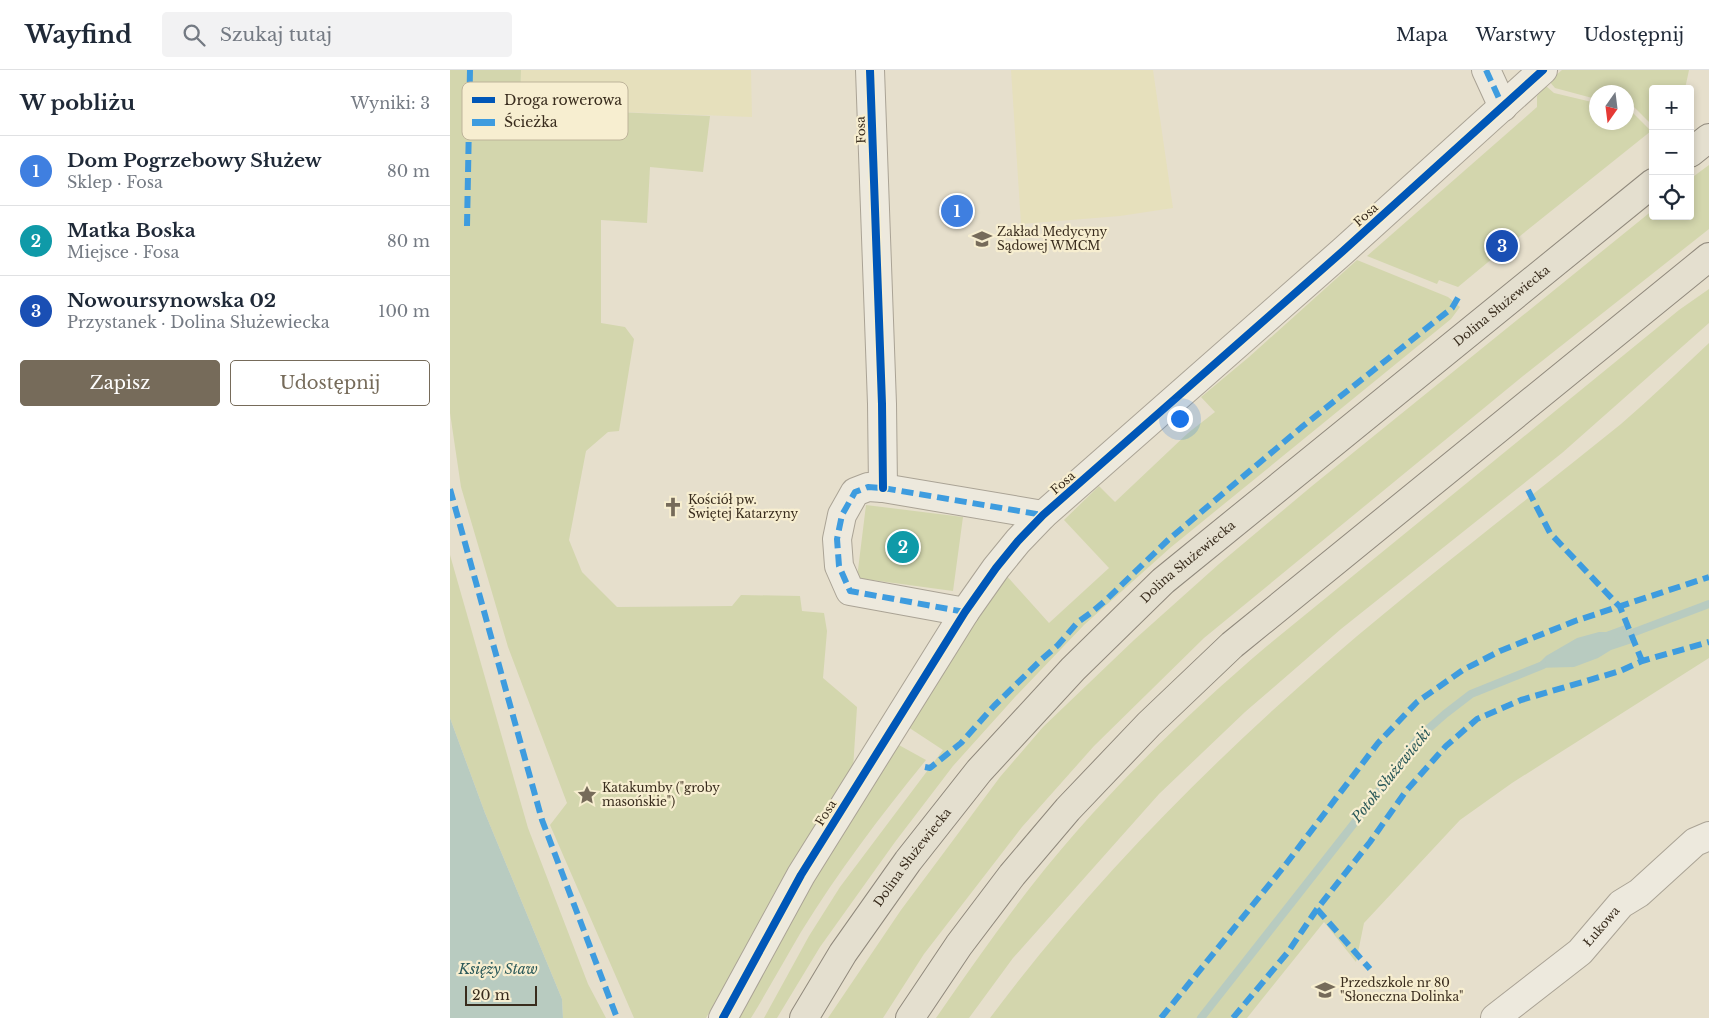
<!DOCTYPE html>
<html lang="pl">
<head>
<meta charset="utf-8">
<style>
  body { margin:0; font-family:"Libre Baskerville",serif; background:#f2f2f3; color:#1f2937 }
  .controls { position:absolute; right:15px; top:15px; display:grid; overflow:hidden; border-radius:5px; box-shadow:0 2px 8px #0003 }
  .controls button { width:45px; height:45px; display:grid; place-items:center; padding:0; border:0; border-bottom:1px solid #e0e1e3; background:#fff; color:#1f2937; font:25px sans-serif }
  .compass { position:absolute; left:1139px; top:15px; width:45px; height:45px; border-radius:50%; background:#fff; box-shadow:0 2px 8px #0003; rotate:194deg }
  .scale { position:absolute; left:15px; bottom:12px; width:72px; box-sizing:border-box; padding-left:5px; border:2px solid #392c1d; border-top:0; font-size:14px; line-height:18px; white-space:nowrap; color:#392c1d; -webkit-text-stroke:4px #f7eed0; paint-order:stroke }
  .you { position:absolute; left:729px; top:348px; width:18px; height:18px; margin:-12px; border:4px solid #fff; border-radius:50%; background:#1a73e8; box-shadow:0 0 0 8px #1a73e833 }
  .badge { display:grid; place-items:center; width:32px; height:32px; border-radius:50%; background:#766b5a; color:#fff; font-size:16px; font-weight:700 }
  .pin { position:absolute; translate:-50% -50%; border:2px solid #fff; box-shadow:0 1px 5px #0006 }
  .list { margin:0; padding:0; list-style:none }
  h2 { display:flex; justify-content:space-between; align-items:center; height:65px; margin:0; padding:0 20px; font-size:21px }
  h2 small { font-size:16px; font-weight:400; color:#747a83 }
  .list li { display:grid; grid-template-columns:32px 1fr auto; gap:15px; align-items:center; box-sizing:border-box; height:70px; padding:0 20px; border-top:1px solid #e0e1e3 }
  .list b { display:block; font-size:19px; white-space:nowrap }
  .list p { margin:0; font-size:16px; white-space:nowrap; color:#747a83 }
  .list em { font-size:16px; font-style:normal; color:#747a83 }
  .actions { display:flex; gap:10px; padding:15px 20px }
  .actions a { flex:1; padding:11px 0; border:1px solid #766b5a; border-radius:5px; text-align:center; font-size:18px; color:#766b5a }
  .actions .main { background:#766b5a; color:#fff }
  .icon { flex:none; width:28px; height:28px; fill:none; stroke:currentColor; stroke-width:2; stroke-linecap:round; stroke-linejoin:round }
  .map { position:relative; flex:none; width:1259px; height:948px; overflow:hidden }
  header { display:flex; align-items:center; gap:30px; box-sizing:border-box; height:70px; padding:0 25px; background:#fff; border-bottom:1px solid #e0e1e3 }
  header strong { font-size:24px }
  nav { display:flex; gap:28px; margin-inline-start:auto; font-size:18px }
  .search { width:350px; height:45px; background:#f2f2f3; display:flex; align-items:center; gap:12px; box-sizing:border-box; padding:0 18px; border-radius:5px; color:#747a83; font-size:19px }
  main { display:flex }
  aside { flex:1; background:#fff }
  .map>svg:first-child { display:block }
</style>
</head>
<body>
<header>
<strong>Wayfind</strong>
<div class="search"><svg class="icon" aria-label="search" viewBox="0 0 24 24"><circle cx="10" cy="10" r="6"/><path d="M15 15l6 6"/></svg>Szukaj tutaj</div>
<nav><a>Mapa</a><a>Warstwy</a><a>Udostępnij</a></nav>
</header>
<main>
<aside>
<h2>W pobliżu<small>Wyniki: 3</small></h2>
<ul class="list">
<li><span class="badge" style="background:#3f7fe0">1</span><div><b>Dom Pogrzebowy Służew</b><p>Sklep · Fosa</p></div><em>80 m</em></li>
<li><span class="badge" style="background:#0f9aa8">2</span><div><b>Matka Boska</b><p>Miejsce · Fosa</p></div><em>80 m</em></li>
<li><span class="badge" style="background:#1a4fb4">3</span><div><b>Nowoursynowska 02</b><p>Przystanek · Dolina Służewiecka</p></div><em>100 m</em></li>
</ul>
<div class="actions"><a class="main">Zapisz</a><a>Udostępnij</a></div>
</aside>
<div class="map">
<svg width="1259" height="948" viewBox="0 0 1259 948">
  <rect width="100%" height="100%" fill="#e6dfcc"/>
  <path fill="#e6e0bc" d="M71,0H301L302,47L70,38Z
    M561,0H703L723,138L670,146L571,154Z"/>
  <path fill="#d3d6ad" d="M0,0H71L70,38L260,46L253,102L200,97L197,153L151,150V253L175,257L184,269L169,361L158,362L136,381L119,470L132,502L167,537L282,536L291,525L350,526L352,541L374,543L377,561L373,608L407,637L403,699L256,948H184L100,755L117,733L58,577L11,417L0,343Z
    M1112,0H1239L1235,19H1203V56L1181,34L1177,33L1176,22H1146V29L1105,18L1099,11Z
    M1096,16L1104,23L1146,33V52H1176L1177,37L1201,61L1065,170L1059,165L1038,182L1043,188L1008,217L989,210L987,214L917,186L1087,37V26Z
    M1259,95V159L1073,306L754,568L644,676L572,757L474,884L433,948H378L451,840L501,773L550,707L593,657L684,570L769,494L862,416L1203,140V146H1240V109Z
    M907,190L998,227L1010,237L1001,249L720,478L634,555L565,627L503,696L445,772L370,877L327,948H314L359,866L390,817L493,680L458,657L555,504L599,553L659,498L614,450L649,416L665,432L738,363L765,342L751,327L799,287Z
    M1259,219V253L1112,383L891,559L795,642L709,724L563,888L519,948H486C530,884 576,819 627,761C686,694 750,633 817,576L1229,240Z
    M1259,273V588L1062,713L1010,750L914,853L906,892L874,852L797,948H540C640,814 759,694 885,585C978,505 1076,431 1171,354C1201,328 1230,300 1259,273Z
    M416,435L513,447L503,521L407,508Z
    M0,485L78,758L138,914L156,948H113L112,929L35,743L0,648Z
    M447,674L476,690C431,745 388,802 351,862C334,891 318,920 301,948H285L318,887Z"/>
  <path fill="#b8cbc0" d="M1175,555L1182,573L1161,580L1148,588L1124,597L1084,598L1096,586L1127,568L1149,562H1156Z
    M0,648L35,743L112,929L113,948H0Z"/>
  <g fill="none" stroke-linecap="round" stroke-linejoin="round">
    <path stroke="#b8cbc0" stroke-width="8" d="M1169,568L1259,534
      M751,948L920,733L969,667L995,644L1021,624L1093,595"/>
    <defs>
      <g id="minor">
        <path d="M420,0L432,334L433,418"/>
        <path d="M1036,0L1053,37"/>
        <path d="M515,542L400,521L389,496L387,469L392,445L405,422L418,417L433,418L593,445"/>
        <path d="M273,948L351,805L515,542L546,498L568,471L593,445L893,181L1093,0"/>
        <path id="s1" d="M1045,948L1130,882L1171,834L1189,823L1245,772L1259,766"/>
      </g>
      <g id="major">
        <path d="M1240,83L1259,68"/>
        <path id="s2" d="M354,948L393,883L458,791L529,701L623,599L713,511L1203,113"/>
        <path d="M460,948L509,875L562,805L618,739L699,654L782,575L1259,187"/>
      </g>
    </defs>
    <use href="#minor" stroke="#aaa395" stroke-width="30"/>
    <use href="#major" stroke="#90897c" stroke-width="30"/>
    <use href="#minor" stroke="#ede9dd" stroke-width="28"/>
    <use href="#major" stroke="#e4dfcf" stroke-width="28"/>
    <path stroke="#3e9cdf" stroke-width="6" stroke-dasharray="12 6" stroke-linecap="butt" d="M1036,0L1053,37
      M17,156L20,0
      M0,419L92,750L167,948
      M1078,420L1100,463L1170,537L1192,591
      M515,542L400,521L389,496L387,469L392,445L405,422L418,417L433,418L593,445
      M475,697L480,698L511,673L544,636L591,590L608,575L628,552L642,542L656,530L718,470L853,356L1002,238L1009,226
      M867,839L920,899
      M711,948L836,794L928,673L967,632L1013,600L1050,581L1125,551L1259,507
      M783,948L838,882L867,839L920,772L956,721L996,676L1027,649L1071,630L1170,601L1192,591L1259,572"/>
    <defs>
      <path id="cycleway" d="M420,0L432,334L433,418
        M273,948L351,805L515,542L546,498L568,471L593,445L893,181L1093,0"/>
    </defs>
    <use href="#cycleway" stroke="#f7eed0" stroke-width="11"/>
    <use href="#cycleway" stroke="#0057b8" stroke-width="8"/>
  </g>
  <defs>
    <symbol id="university-bare" viewBox="-9 -9 18 18"><path d="M0-5L7-2L0 1L-7-2ZM-4 1L0 2.5L4 1V4Q0 6-4 4Z" fill="#766b5a" stroke="#f7eed0" stroke-width="2.5" paint-order="stroke"/></symbol>
    <symbol id="church-bare" viewBox="-9 -9 18 18"><path d="M-1.2-6h2.4v3.5h3.3v2.4h-3.3V6h-2.4V-.1h-3.3v-2.4h3.3Z" fill="#766b5a" stroke="#f7eed0" stroke-width="2.5" paint-order="stroke"/></symbol>
    <symbol id="sight-bare" viewBox="-9 -9 18 18"><path d="M0-6L1.8-2.2L6-1.7L2.9 1.2L3.7 5.4L0 3.3L-3.7 5.4L-2.9 1.2L-6-1.7L-1.8-2.2Z" fill="#766b5a" stroke="#f7eed0" stroke-width="2.5" paint-order="stroke"/></symbol>
    <symbol id="school-bare" viewBox="-9 -9 18 18"><path d="M0-5L7-2L0 1L-7-2ZM-4 1L0 2.5L4 1V4Q0 6-4 4Z" fill="#766b5a" stroke="#f7eed0" stroke-width="2.5" paint-order="stroke"/></symbol>
  </defs>
  <g fill-rule="evenodd">
    <use href="#university-bare" x="518" y="155" width="28" height="28"/>
    <use href="#church-bare" x="209" y="423" width="28" height="28"/>
    <use href="#sight-bare" x="123" y="711" width="28" height="28"/>
    <use href="#school-bare" x="861" y="906" width="28" height="28"/>
  </g>
  <g text-anchor="middle" stroke-width="4.5" stroke-linejoin="round" paint-order="stroke">
    <g font-size="12" fill="#392c1d" stroke="#f7eed0">
      <text transform="translate(411 60) rotate(-92)" y="4">Fosa</text>
      <text transform="translate(916 145) rotate(-42)" y="4">Fosa</text>
      <text dy="4" stroke="none"><textPath href="#s2" startOffset="1004">Dolina Służewiecka</textPath></text>
      <text transform="translate(613 413) rotate(-41)" y="4">Fosa</text>
      <text dy="4" stroke="none"><textPath href="#s2" startOffset="599">Dolina Służewiecka</textPath></text>
      <text transform="translate(376 743) rotate(-58)" y="4">Fosa</text>
      <text dy="4" stroke="none"><textPath href="#s2" startOffset="194">Dolina Służewiecka</textPath></text>
      <text dy="4" stroke="none"><textPath href="#s1" startOffset="141">Łukowa</textPath></text>
    </g>
    <g font-size="12" fill="#392c1d" stroke="#f7eed0" text-anchor="start">
      <text x="547" y="166">Zakład Medycyny<tspan x="547" dy="14">Sądowej WMCM</tspan></text>
      <text x="238" y="434">Kościół pw.<tspan x="238" dy="14">Świętej Katarzyny</tspan></text>
      <text x="152" y="722">Katakumby ("groby<tspan x="152" dy="14">masońskie")</tspan></text>
      <text x="890" y="917">Przedszkole nr 80<tspan x="890" dy="14">"Słoneczna Dolinka"</tspan></text>
    </g>
    <g font-size="14" font-style="italic" fill="#2b5959" stroke="#f7eed0">
      <text transform="translate(941 705) rotate(-51)" y="5">Potok Służewiecki</text>
      <text x="48" y="904">Księży Staw</text>
    </g>
  </g>
  <rect x="12" y="12" width="166" height="58" rx="8" fill="#f7eed0" stroke="#beb49a" stroke-width="1"/>
  <rect x="22" y="27" width="23" height="6" fill="#0057b8"/>
  <rect x="22" y="49" width="23" height="7" fill="#3e9cdf"/>
  <g font-size="14" fill="#392c1d">
    <text x="54" y="35">Droga rowerowa</text>
    <text x="54" y="57">Ścieżka</text>
  </g>
</svg>
<div class="controls">
<button>+</button>
<button>−</button>
<button><svg class="icon" aria-label="locate" viewBox="0 0 24 24"><circle cx="12" cy="12" r="6"/><path d="M12 2v4M12 18v4M2 12h4M18 12h4"/></svg></button>
</div>
<svg class="compass" viewBox="-18 -18 36 36"><path d="M0-13l5 13h-10z" fill="#e53935"/><path d="M0 13l5-13h-10z" fill="#747a83"/></svg>
<div class="scale">20 m</div>
<div class="you"></div>
<div class="pin badge" style="left:507px;top:141px;background:#3f7fe0">1</div>
<div class="pin badge" style="left:453px;top:477px;background:#0f9aa8">2</div>
<div class="pin badge" style="left:1052px;top:176px;background:#1a4fb4">3</div>
</div>
</main>
</body>
</html>
